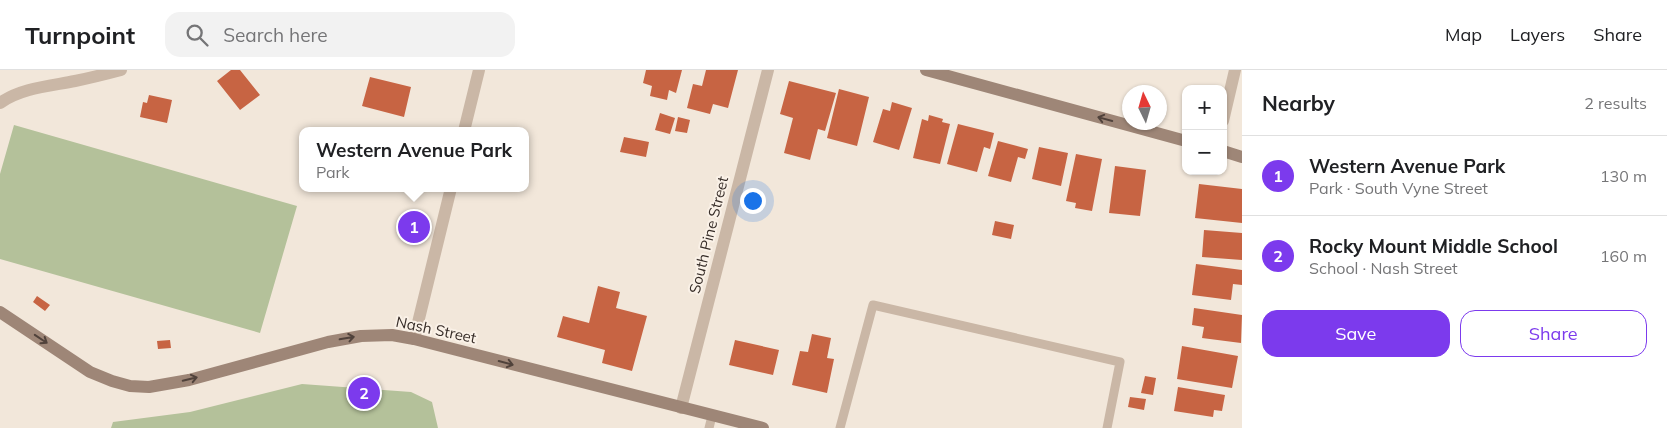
<!DOCTYPE html>
<html lang="en">
<head>
<meta charset="utf-8">
<style>
  body { margin:0; font-family:Mulish,sans-serif; background:#f2f2f2; color:#202124 }
  .controls { position:absolute; right:15px; top:15px; display:grid; overflow:hidden; border-radius:10px; box-shadow:0 1px 4px #0004 }
  .controls button { width:45px; height:45px; display:grid; place-items:center; padding:0; border:0; border-bottom:1px solid #e0e0e0; background:#fff; color:#202124; font:25px sans-serif }
  .compass { position:absolute; left:1122px; top:15px; width:45px; height:45px; border-radius:50%; background:#fff; box-shadow:0 1px 4px #0004; rotate:355deg }
  .you { position:absolute; left:752px; top:130px; width:18px; height:18px; margin:-12px; border:4px solid #fff; border-radius:50%; background:#1a73e8; box-shadow:0 0 0 8px #1a73e833 }
  .badge { display:grid; place-items:center; width:32px; height:32px; border-radius:50%; background:#7c3aed; color:#fff; font-size:16px; font-weight:700 }
  .pin { position:absolute; translate:-50% -50%; border:2px solid #fff; box-shadow:0 1px 5px #0006 }
  .popup { position:absolute; left:299px; top:57px; width:230px; height:65px; box-sizing:border-box; display:grid; place-content:center; border-radius:10px; background:#fff; filter:drop-shadow(0 1px 4px #0005); font-size:16px; white-space:nowrap; color:#757577 }
  .popup b { font-size:19px; color:#202124 }
  .popup::after { content:''; position:absolute; left:50%; top:100%; margin-left:-10px; border:10px solid transparent; border-top-color:#fff }
  .list { margin:0; padding:0; list-style:none }
  h2 { display:flex; justify-content:space-between; align-items:center; height:65px; margin:0; padding:0 20px; font-size:21px }
  h2 small { font-size:16px; font-weight:400; color:#757577 }
  .list li { display:grid; grid-template-columns:32px 1fr auto; gap:15px; align-items:center; box-sizing:border-box; height:80px; padding:0 20px; border-top:1px solid #e0e0e0 }
  .list b { display:block; font-size:19px; white-space:nowrap }
  .list p { margin:0; font-size:16px; white-space:nowrap; color:#757577 }
  .list em { font-size:16px; font-style:normal; color:#757577 }
  .actions { display:flex; gap:10px; padding:15px 20px }
  .actions a { flex:1; padding:11px 0; border:1px solid #7c3aed; border-radius:15px; text-align:center; font-size:18px; color:#7c3aed }
  .actions .main { background:#7c3aed; color:#fff }
  .icon { flex:none; width:28px; height:28px; fill:none; stroke:currentColor; stroke-width:2; stroke-linecap:round; stroke-linejoin:round }
  .map { position:relative; flex:none; width:1242px; height:358px; overflow:hidden }
  header { display:flex; align-items:center; gap:30px; box-sizing:border-box; height:70px; padding:0 25px; background:#fff; border-bottom:1px solid #e0e0e0 }
  header strong { font-size:24px }
  nav { display:flex; gap:28px; margin-inline-start:auto; font-size:18px }
  .search { width:350px; height:45px; background:#f2f2f2; display:flex; align-items:center; gap:12px; box-sizing:border-box; padding:0 18px; border-radius:15px; color:#757577; font-size:19px }
  main { display:flex }
  aside { flex:1; background:#fff }
  .map>svg:first-child { display:block }
</style>
</head>
<body>
<header>
<strong>Turnpoint</strong>
<div class="search"><svg class="icon" aria-label="search" viewBox="0 0 24 24"><circle cx="10" cy="10" r="6"/><path d="M15 15l6 6"/></svg>Search here</div>
<nav><a>Map</a><a>Layers</a><a>Share</a></nav>
</header>
<main>
<div class="map">
<svg width="1242" height="358" viewBox="0 0 1242 358">
  <rect width="100%" height="100%" fill="#f2e7da"/>
  <path fill="#b4c19a" d="M14,55L297,136L260,263L0,189V104Z
    M302,314L411,322L432,332L438,358H111L113,352L190,342Z"/>
  <path fill="#c76443" d="M231,0H240L260,25L240,40L217,11Z
    M646,0H682L676,23L669,20L667,30L650,26L652,16L643,13Z
    M706,0H738L728,38L713,34L710,44L687,38L693,14L702,16Z
    M370,7L411,17L404,47L362,36Z
    M789,11L836,23L825,61L818,59L810,90L784,83L793,48L780,44Z
    M839,19L869,27L857,76L827,68Z
    M149,25L172,30L167,53L140,47L143,32L147,33Z
    M892,32L912,38L899,80L873,72L883,39L890,41Z
    M660,43L675,48L670,64L655,60Z
    M929,45L943,49L942,52L950,54L940,94L913,88L922,49L928,51Z
    M678,47L690,50L687,63L675,61Z
    M958,54L994,63L990,79L984,77L977,102L947,94Z
    M624,67L649,72L646,87L620,82Z
    M998,71L1028,79L1025,89L1018,87L1011,112L988,106Z
    M1039,77L1068,83L1061,116L1032,109Z
    M1076,84L1102,89L1092,141L1075,138L1076,133L1066,131Z
    M1115,96L1146,100L1140,146L1109,143Z
    M1199,114L1242,119V153L1195,148Z
    M995,151L1014,155L1011,169L992,165Z
    M1204,160L1242,163V190L1202,187Z
    M1196,194L1242,200V215L1233,214L1231,230L1192,225Z
    M598,216L620,222L616,238L647,246L632,301L602,293L605,280L557,267L563,246L589,253Z
    M37,226L50,235L45,241L33,232Z
    M1194,238L1242,245L1241,273L1202,268L1204,257L1192,255Z
    M812,264L831,268L827,288L834,289L827,323L792,315L800,281L808,282Z
    M170,270L171,278L158,279L157,271Z
    M735,270L779,280L773,305L729,295Z
    M1182,276L1238,286L1232,318L1177,309Z
    M1145,306L1156,308L1153,325L1141,323Z
    M1178,317L1225,325L1222,341L1214,340L1213,347L1174,341Z
    M1130,327L1146,329L1144,340L1128,337Z"/>
  <g fill="none" stroke-linecap="round" stroke-linejoin="round">
    <path stroke="#cab7a6" stroke-width="9" d="M709,358L712,346
      M840,358L873,235L1120,292L1107,358"/>
    <path stroke="#cab7a6" stroke-width="12" d="M0,33C21,18 50,16 75,11C90,8 106,4 121,0
      M1223,51L1235,0
      M464,61L479,0
      M414,269L451,118
      M681,338L768,0"/>
    <path stroke="#9e8677" stroke-width="12" d="M926,0L1186,71
      M1223,81L1242,87
      M0,242L90,302L112,311L130,316L149,317L189,310L328,272L361,266L392,265L414,269L763,358"/>
  </g>
  <defs><path id="oneway-shaft" d="M-6 0H5M1.5-3L5.5 0L1.5 3" fill="none" stroke-width="1.6" stroke-linecap="round" stroke-linejoin="round" transform="scale(1.25)"/></defs>
  <g stroke="#50423b">
    <use href="#oneway-shaft" transform="translate(1105 49) rotate(-165)"/>
    <use href="#oneway-shaft" transform="translate(347 268) rotate(-10)"/>
    <use href="#oneway-shaft" transform="translate(41 269) rotate(34)"/>
    <use href="#oneway-shaft" transform="translate(506 293) rotate(15)"/>
    <use href="#oneway-shaft" transform="translate(190 309) rotate(-14)"/>
  </g>
  <g text-anchor="middle" stroke-width="4" stroke-linejoin="round" paint-order="stroke">
    <g font-size="15" fill="#362c27" stroke="#faf1e7">
      <text transform="translate(709 165) rotate(-76)" y="5">South Pine Street</text>
      <text transform="translate(436 260) rotate(12)" y="5">Nash Street</text>
    </g>
  </g>
</svg>
<div class="controls">
<button>+</button>
<button>−</button>
</div>
<svg class="compass" viewBox="-18 -18 36 36"><path d="M0-13l5 13h-10z" fill="#e53935"/><path d="M0 13l5-13h-10z" fill="#757577"/></svg>
<div class="you"></div>
<div class="pin badge" style="left:414px;top:157px">1</div>
<div class="popup"><b>Western Avenue Park</b>Park</div>
<div class="pin badge" style="left:364px;top:323px">2</div>
</div>
<aside>
<h2>Nearby<small>2 results</small></h2>
<ul class="list">
<li><span class="badge">1</span><div><b>Western Avenue Park</b><p>Park · South Vyne Street</p></div><em>130 m</em></li>
<li><span class="badge">2</span><div><b>Rocky Mount Middle School</b><p>School · Nash Street</p></div><em>160 m</em></li>
</ul>
<div class="actions"><a class="main">Save</a><a>Share</a></div>
</aside>
</main>
</body>
</html>
